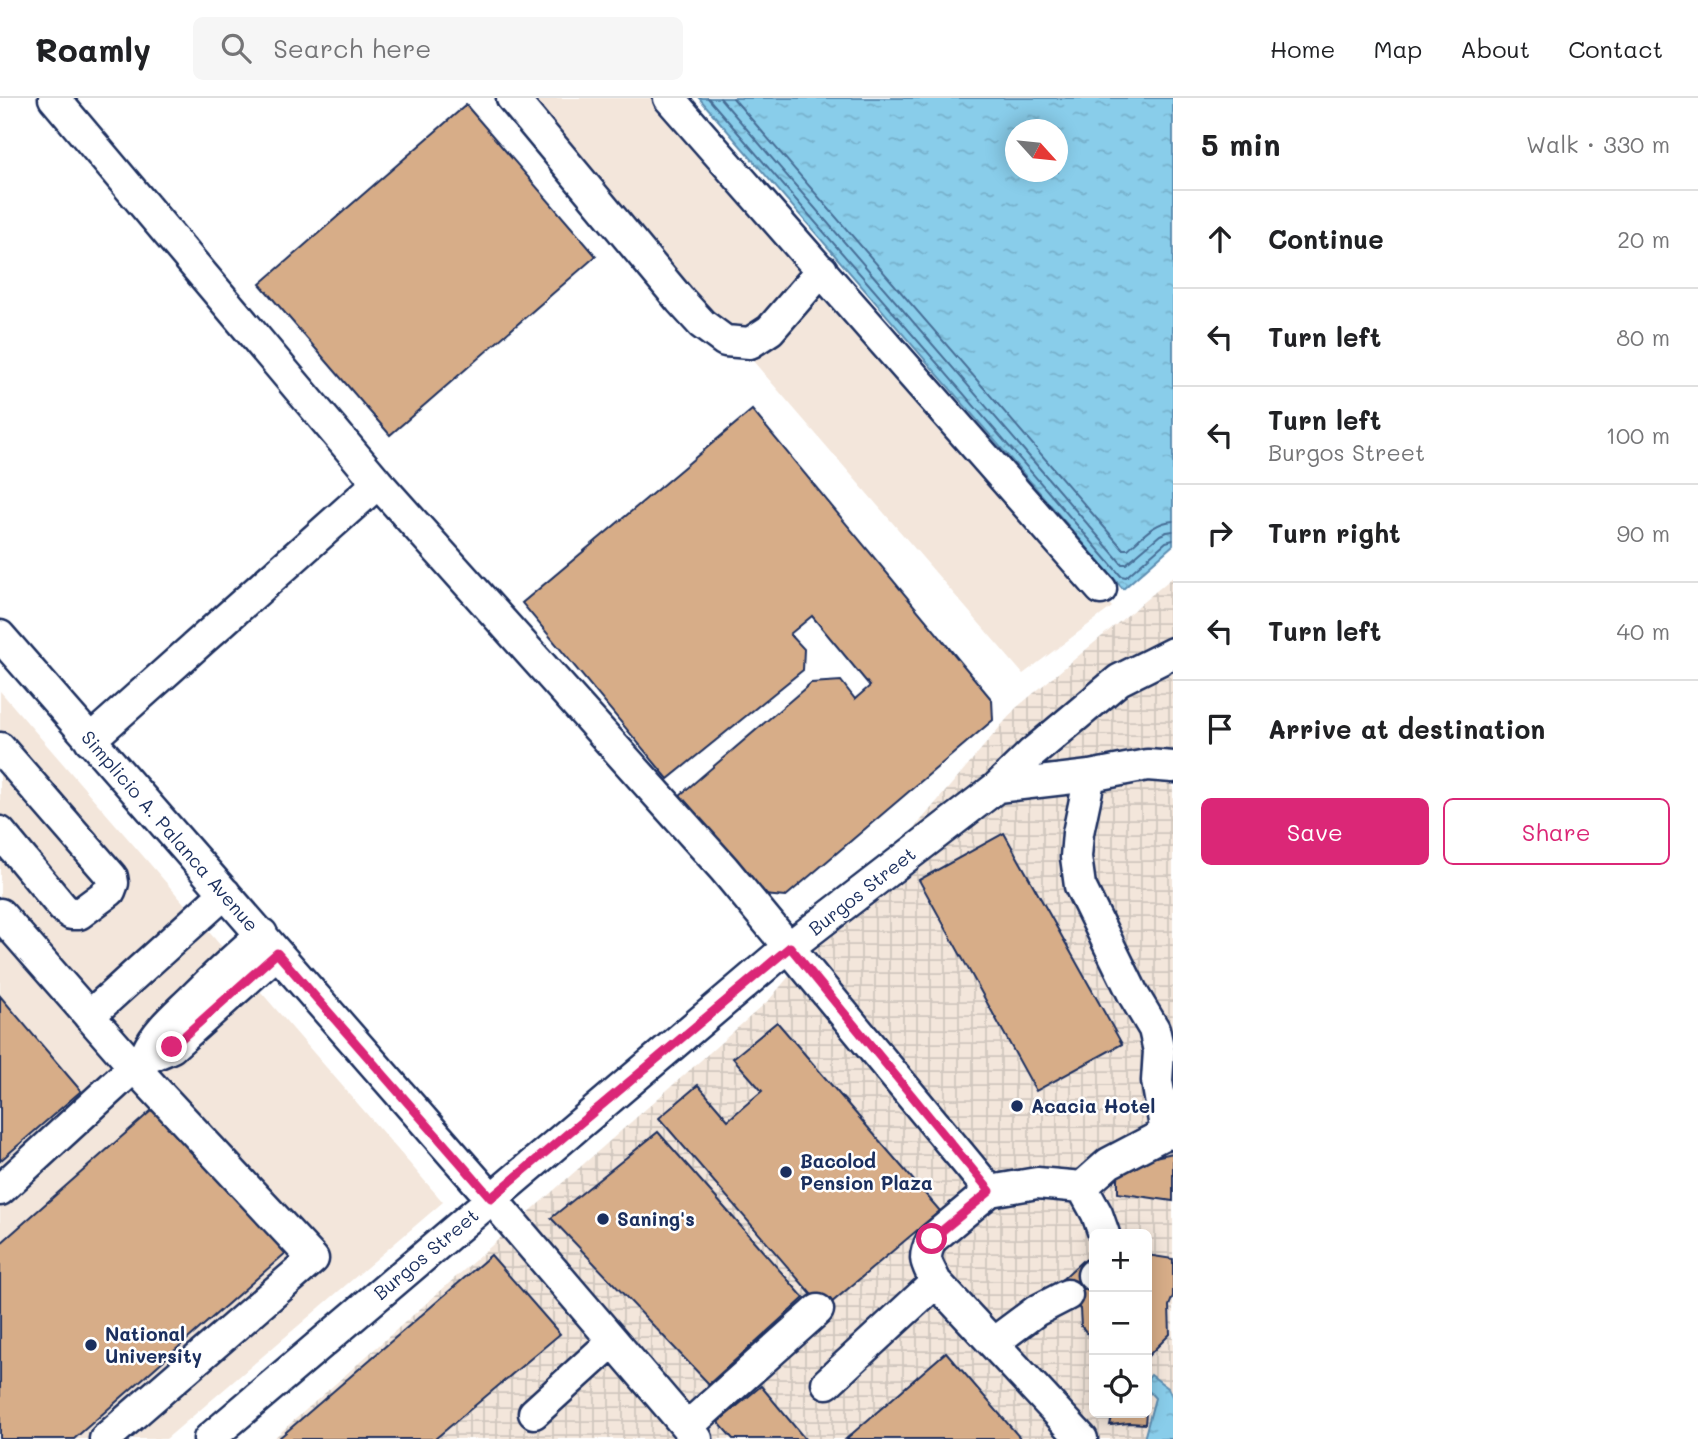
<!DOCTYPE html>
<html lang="en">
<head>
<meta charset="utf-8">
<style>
  body { margin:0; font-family:Mali,sans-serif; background:#f6f6f6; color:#202124 }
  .controls { position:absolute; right:21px; bottom:21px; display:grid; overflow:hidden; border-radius:10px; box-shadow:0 4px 18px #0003 }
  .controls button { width:63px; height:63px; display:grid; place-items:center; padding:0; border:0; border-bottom:2px solid #e0e0e0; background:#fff; color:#202124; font:35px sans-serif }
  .compass { position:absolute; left:1005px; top:21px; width:63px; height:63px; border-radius:50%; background:#fff; box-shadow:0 4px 18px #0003; rotate:117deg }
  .stop { position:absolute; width:21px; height:21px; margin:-16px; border:5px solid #db2777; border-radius:50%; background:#fff }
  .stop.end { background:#db2777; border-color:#fff; box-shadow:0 2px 7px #0008 }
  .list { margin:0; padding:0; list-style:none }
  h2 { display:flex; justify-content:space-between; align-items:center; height:91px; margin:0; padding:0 28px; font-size:30px }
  h2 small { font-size:23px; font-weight:400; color:#757577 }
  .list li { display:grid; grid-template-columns:46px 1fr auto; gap:21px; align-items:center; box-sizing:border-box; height:98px; padding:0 28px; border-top:2px solid #e0e0e0 }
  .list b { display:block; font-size:26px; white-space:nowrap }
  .list p { margin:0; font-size:23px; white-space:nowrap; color:#757577 }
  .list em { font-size:23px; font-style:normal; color:#757577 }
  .actions { display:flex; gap:14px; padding:21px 28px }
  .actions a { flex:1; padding:16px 0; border:2px solid #db2777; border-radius:10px; text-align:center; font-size:24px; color:#db2777 }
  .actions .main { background:#db2777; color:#fff }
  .icon { flex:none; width:38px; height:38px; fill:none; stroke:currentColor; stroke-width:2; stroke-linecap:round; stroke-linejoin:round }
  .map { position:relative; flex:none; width:1173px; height:1341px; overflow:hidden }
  header { display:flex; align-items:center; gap:42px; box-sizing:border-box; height:98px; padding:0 35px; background:#fff; border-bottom:2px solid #e0e0e0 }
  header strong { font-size:33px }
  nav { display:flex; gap:38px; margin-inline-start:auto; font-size:24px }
  .search { width:490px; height:63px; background:#f6f6f6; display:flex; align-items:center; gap:18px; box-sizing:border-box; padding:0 24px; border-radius:10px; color:#757577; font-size:26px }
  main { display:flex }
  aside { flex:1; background:#fff }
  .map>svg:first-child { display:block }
</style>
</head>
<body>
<header>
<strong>Roamly</strong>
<div class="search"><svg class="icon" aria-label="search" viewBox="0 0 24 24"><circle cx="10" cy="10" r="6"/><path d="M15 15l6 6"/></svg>Search here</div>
<nav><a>Home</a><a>Map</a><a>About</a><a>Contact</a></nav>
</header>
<main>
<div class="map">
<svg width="1173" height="1341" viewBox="0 0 1173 1341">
  <defs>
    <pattern id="industrial-grid" width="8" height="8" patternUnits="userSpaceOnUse" patternTransform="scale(1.75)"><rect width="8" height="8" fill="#f3e6db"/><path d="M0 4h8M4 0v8" fill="none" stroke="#d0c6be"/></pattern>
    <pattern id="water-ripples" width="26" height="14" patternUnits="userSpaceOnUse" patternTransform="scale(1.75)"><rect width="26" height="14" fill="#89cdea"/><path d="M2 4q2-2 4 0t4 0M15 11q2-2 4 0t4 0" fill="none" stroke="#76b0cb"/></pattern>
  </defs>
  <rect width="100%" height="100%" fill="#fff"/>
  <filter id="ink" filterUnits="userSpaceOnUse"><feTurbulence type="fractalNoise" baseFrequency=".0143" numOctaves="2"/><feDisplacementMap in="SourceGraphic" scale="14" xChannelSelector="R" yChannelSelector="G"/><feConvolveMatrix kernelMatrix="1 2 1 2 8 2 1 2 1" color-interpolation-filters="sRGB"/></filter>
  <g filter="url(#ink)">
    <path fill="#f3e6db" d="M526,0H679L1112,509L1023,576Z
      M0,593L443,1104L166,1341H0Z"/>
    <path fill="url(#industrial-grid)" fill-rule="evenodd" d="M1173,479V1341H273L769,902L1016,610ZM1094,1136H1147V1315H1094Z"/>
    <path fill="url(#water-ripples)" stroke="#5d8eb2" stroke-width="2" fill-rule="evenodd" d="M699,0H1173V447L1123,491ZM1016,32H1058V74H1016Z
      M1151,1277L1168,1290L1173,1300V1341H1144L1155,1300L1147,1291V1282Z"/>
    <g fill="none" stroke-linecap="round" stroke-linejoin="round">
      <path stroke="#476e96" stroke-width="2" d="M708,0L1121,478L1126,479L1166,444L1173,442
        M720,0L1122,466H1126L1160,437L1167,434L1173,433
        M733,0L1123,451H1128C1141,440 1154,424 1173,423"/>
    </g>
    <path fill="#d7ad88" stroke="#1b2f5e" stroke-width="2" d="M466,7L596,158L390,337L260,186Z
      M752,312L992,602L993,622L785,799L764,797L680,697L811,585L841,583L855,601L870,588L812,518L790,536L804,551L803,572L668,681L522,505Z
      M1004,735L1122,946L1036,993L919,782Z
      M0,898L81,993L0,1063Z
      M777,924L940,1113L824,1211L659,1020L698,987L728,1022L762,993L733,960Z
      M160,1005L288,1153L74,1341H0V1146Z
      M658,1034L804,1200L709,1286L551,1120Z
      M1173,1055V1103L1118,1095V1067Z
      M491,1157L560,1236L435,1341H278Z
      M1147,1157L1173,1161V1198L1169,1208L1170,1236L1147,1259Z
      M1082,1163L1094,1178V1243L1081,1228L1080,1211L1057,1186Z
      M946,1254L1021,1341H846Z
      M761,1288L805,1341H733L718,1324Z
      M1113,1315H1146L1145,1326L1129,1325L1110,1327Z"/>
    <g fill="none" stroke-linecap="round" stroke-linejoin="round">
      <defs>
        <path id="minor" d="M54,0L378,385L724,771L990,1093L932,1141C921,1162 927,1165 936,1184L827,1285
          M512,0L680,202L702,226L725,243L750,245L770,232L822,172
          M669,0L1101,491
          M0,538L491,1100L697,1341
          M90,642L378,385
          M0,650L112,779L113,785L110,793L79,816H71L63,810L0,734
          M1090,678L1078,735L1076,759L1080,788L1133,896L1154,931L1159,953L1157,983L1166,1035
          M997,689L1090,678L1147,667L1173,669
          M0,816L134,969L313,1161L105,1341
          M89,918L225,795
          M147,954C157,932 177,916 193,900C215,878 238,857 262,836
          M1082,1089L1097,1116L1104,1136
          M0,1092L134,969C145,959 158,956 172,949L277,855
          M990,1093L1037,1085L1082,1089L1109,1065L1166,1035L1173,1036
          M1093,1177L1094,1176
          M936,1184L1082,1341
          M993,1245L1036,1213L1067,1197
          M534,1315L613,1243
          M687,1329L818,1212
          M209,1341L775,860L997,689L1031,656L1119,582L1173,555"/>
      </defs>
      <use href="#minor" stroke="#1b2f5e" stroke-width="35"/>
      <use href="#minor" stroke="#fff" stroke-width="30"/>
    </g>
  </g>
  <g fill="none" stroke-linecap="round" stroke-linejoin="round" filter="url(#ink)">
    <path stroke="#db2777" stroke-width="9" d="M172,949L277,855L491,1100L790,849L990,1093L932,1141"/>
  </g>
  <g fill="#1b2f5e" stroke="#fff" stroke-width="2.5">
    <circle cx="1017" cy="1008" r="7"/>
    <circle cx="786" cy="1074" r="7"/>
    <circle cx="603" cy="1121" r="7"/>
    <circle cx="91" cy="1247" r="7"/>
  </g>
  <g text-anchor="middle" stroke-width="5" stroke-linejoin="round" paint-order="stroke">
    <g font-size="19" fill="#1b2f5e" stroke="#fff">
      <text transform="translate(170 733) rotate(49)" y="7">Simplicio A. Palanca Avenue</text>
      <text transform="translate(862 793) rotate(-38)" y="7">Burgos Street</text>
      <text transform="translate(426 1156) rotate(-40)" y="7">Burgos Street</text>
    </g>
    <g font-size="19" font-weight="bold" fill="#1b2f5e" stroke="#fff" text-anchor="start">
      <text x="1031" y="1015">Acacia Hotel</text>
      <text x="800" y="1070">Bacolod<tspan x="800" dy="22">Pension Plaza</tspan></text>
      <text x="617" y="1128">Saning's</text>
      <text x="105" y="1243">National<tspan x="105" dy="22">University</tspan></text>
    </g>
  </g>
</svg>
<div class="controls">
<button>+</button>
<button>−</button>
<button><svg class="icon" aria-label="locate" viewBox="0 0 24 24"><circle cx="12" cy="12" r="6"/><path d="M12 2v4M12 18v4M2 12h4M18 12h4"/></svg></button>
</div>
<svg class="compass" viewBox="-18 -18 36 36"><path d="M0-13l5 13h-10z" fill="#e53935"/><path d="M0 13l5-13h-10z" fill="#757577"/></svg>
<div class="stop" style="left:932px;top:1141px"></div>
<div class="stop end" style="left:172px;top:949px"></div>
</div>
<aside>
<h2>5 min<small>Walk · 330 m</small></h2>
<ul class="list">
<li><svg class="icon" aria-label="ahead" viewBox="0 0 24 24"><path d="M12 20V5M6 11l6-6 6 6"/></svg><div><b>Continue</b></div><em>20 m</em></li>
<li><svg class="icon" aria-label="left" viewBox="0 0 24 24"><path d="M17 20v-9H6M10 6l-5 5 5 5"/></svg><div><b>Turn left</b></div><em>80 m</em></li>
<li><svg class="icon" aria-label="left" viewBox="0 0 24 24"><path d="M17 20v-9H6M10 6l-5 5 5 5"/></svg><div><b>Turn left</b><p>Burgos Street</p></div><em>100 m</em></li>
<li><svg class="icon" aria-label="right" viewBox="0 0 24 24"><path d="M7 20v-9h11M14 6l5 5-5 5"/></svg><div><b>Turn right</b></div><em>90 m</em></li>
<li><svg class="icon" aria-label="left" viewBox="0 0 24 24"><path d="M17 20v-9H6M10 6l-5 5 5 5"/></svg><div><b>Turn left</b></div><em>40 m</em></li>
<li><svg class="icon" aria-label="arrive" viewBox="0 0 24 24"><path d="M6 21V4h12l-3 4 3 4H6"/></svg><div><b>Arrive at destination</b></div></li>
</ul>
<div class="actions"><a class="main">Save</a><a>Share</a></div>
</aside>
</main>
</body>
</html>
